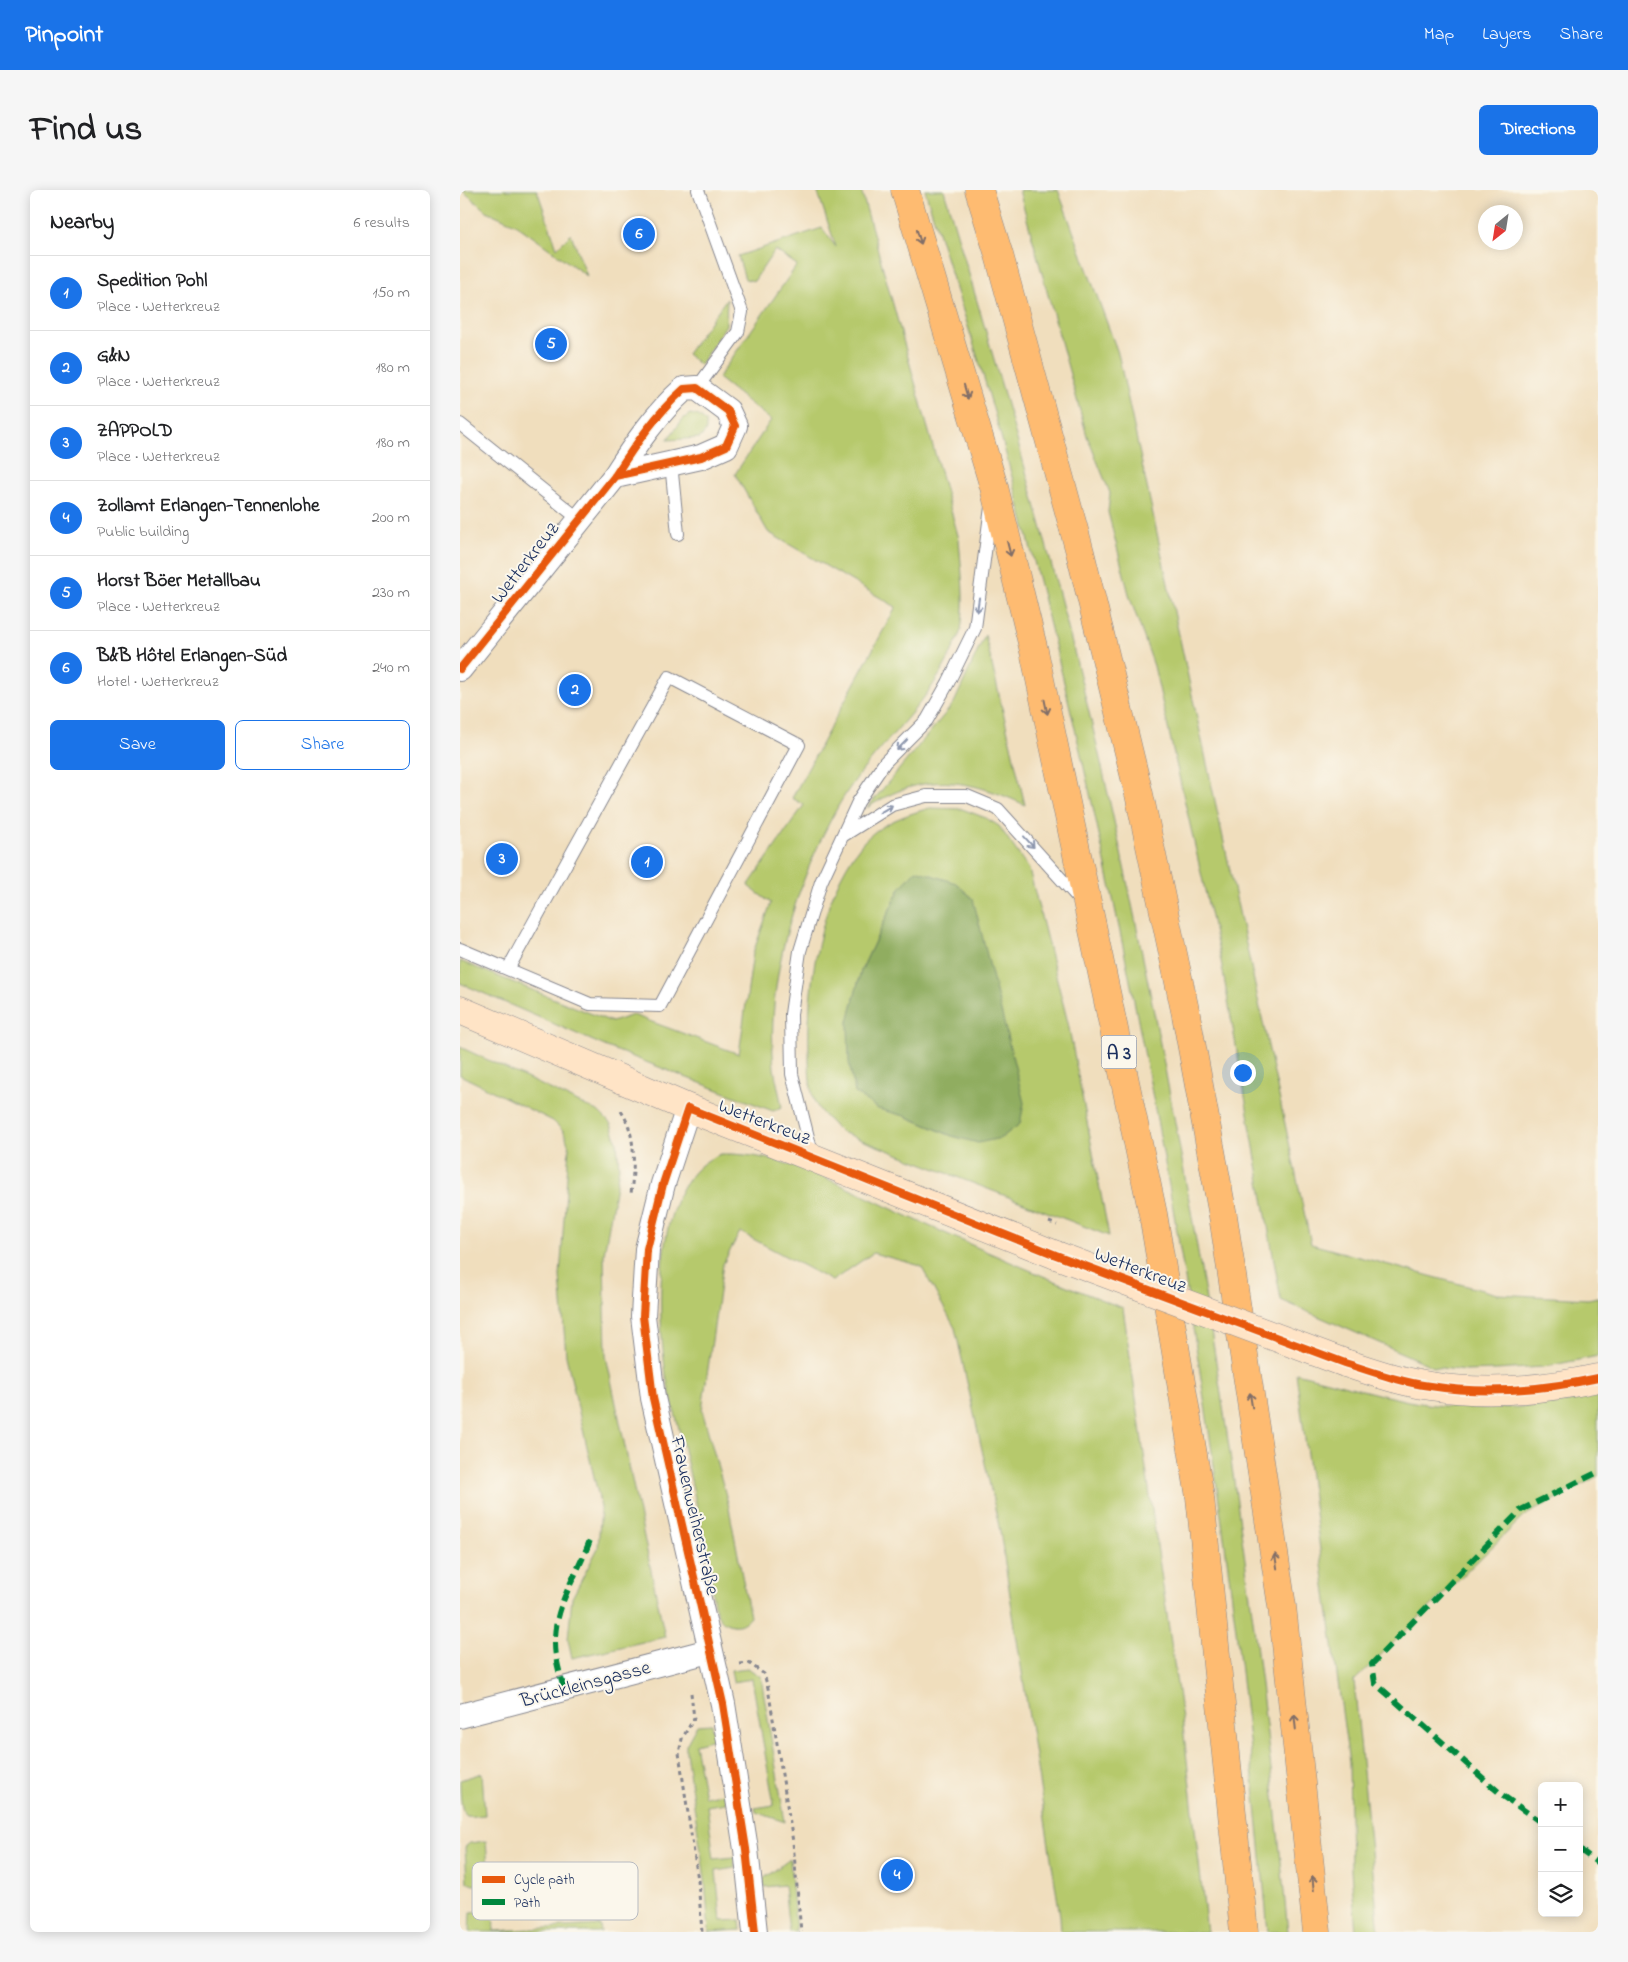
<!DOCTYPE html>
<html lang="en">
<head>
<meta charset="utf-8">
<style>
  body { margin:0; font-family:"Indie Flower",sans-serif; background:#f6f6f6; color:#202124 }
  .controls { position:absolute; right:15px; bottom:15px; display:grid; overflow:hidden; border-radius:8px; box-shadow:0 2px 12px #0003 }
  .controls button { width:45px; height:45px; display:grid; place-items:center; padding:0; border:0; border-bottom:1px solid #e0e0e0; background:#fff; color:#202124; font:25px sans-serif }
  .compass { position:absolute; left:1018px; top:15px; width:45px; height:45px; border-radius:50%; background:#fff; box-shadow:0 2px 12px #0003; rotate:210deg }
  .you { position:absolute; left:782px; top:882px; width:18px; height:18px; margin:-12px; border:4px solid #fff; border-radius:50%; background:#1a73e8; box-shadow:0 0 0 8px #1a73e833 }
  .badge { display:grid; place-items:center; width:32px; height:32px; border-radius:50%; background:#1a73e8; color:#fff; font-size:16px; font-weight:700 }
  .pin { position:absolute; translate:-50% -50%; border:2px solid #fff; box-shadow:0 1px 5px #0006 }
  .list { margin:0; padding:0; list-style:none }
  h2 { display:flex; justify-content:space-between; align-items:center; height:65px; margin:0; padding:0 20px; font-size:21px }
  h2 small { font-size:16px; font-weight:400; color:#757577 }
  .list li { display:grid; grid-template-columns:32px 1fr auto; gap:15px; align-items:center; box-sizing:border-box; height:75px; padding:0 20px; border-top:1px solid #e0e0e0 }
  .list b { display:block; font-size:19px; white-space:nowrap }
  .list p { margin:0; font-size:16px; white-space:nowrap; color:#757577 }
  .list em { font-size:16px; font-style:normal; color:#757577 }
  .actions { display:flex; gap:10px; padding:15px 20px }
  .actions a { flex:1; padding:11px 0; border:1px solid #1a73e8; border-radius:8px; text-align:center; font-size:18px; color:#1a73e8 }
  .actions .main { background:#1a73e8; color:#fff }
  .icon { flex:none; width:28px; height:28px; fill:none; stroke:currentColor; stroke-width:2; stroke-linecap:round; stroke-linejoin:round }
  .map { position:relative; flex:none; width:1138px; height:1742px; overflow:hidden; border-radius:8px }
  header { display:flex; align-items:center; gap:30px; box-sizing:border-box; height:70px; padding:0 25px; background:#1a73e8; color:#fff }
  header strong { font-size:24px }
  nav { display:flex; gap:28px; margin-inline-start:auto; font-size:18px }
  .intro { display:flex; align-items:center; justify-content:space-between; box-sizing:border-box; height:120px; padding:0 30px }
  h1 { margin:0; font-size:35px }
  .button { padding:12px 22px; border-radius:8px; background:#1a73e8; color:#fff; font-size:18px; font-weight:700 }
  main { display:flex; gap:30px; padding:0 30px }
  aside { flex:1; background:#fff; border-radius:8px; box-shadow:0 2px 12px #0003 }
  .map>svg:first-child { display:block }
</style>
</head>
<body>
<header>
<strong>Pinpoint</strong>
<nav><a>Map</a><a>Layers</a><a>Share</a></nav>
</header>
<div class="intro"><h1>Find us</h1><a class="button">Directions</a></div>
<main>
<aside>
<h2>Nearby<small>6 results</small></h2>
<ul class="list">
<li><span class="badge">1</span><div><b>Spedition Pohl</b><p>Place · Wetterkreuz</p></div><em>150 m</em></li>
<li><span class="badge">2</span><div><b>G&amp;N</b><p>Place · Wetterkreuz</p></div><em>180 m</em></li>
<li><span class="badge">3</span><div><b>ZAPPOLD</b><p>Place · Wetterkreuz</p></div><em>180 m</em></li>
<li><span class="badge">4</span><div><b>Zollamt Erlangen-Tennenlohe</b><p>Public building</p></div><em>200 m</em></li>
<li><span class="badge">5</span><div><b>Horst Böer Metallbau</b><p>Place · Wetterkreuz</p></div><em>230 m</em></li>
<li><span class="badge">6</span><div><b>B&amp;B Hôtel Erlangen-Süd</b><p>Hotel · Wetterkreuz</p></div><em>240 m</em></li>
</ul>
<div class="actions"><a class="main">Save</a><a>Share</a></div>
</aside>
<div class="map">
<svg width="1138" height="1742" viewBox="0 0 1138 1742">
  <rect width="100%" height="100%" fill="#fbf7ec"/>
  <filter id="ink" filterUnits="userSpaceOnUse"><feTurbulence type="fractalNoise" baseFrequency=".02" numOctaves="2"/><feDisplacementMap in="SourceGraphic" scale="10" xChannelSelector="R" yChannelSelector="G"/><feConvolveMatrix kernelMatrix="1 2 1 2 8 2 1 2 1" color-interpolation-filters="sRGB"/></filter>
  <filter id="wash" filterUnits="userSpaceOnUse"><feTurbulence type="fractalNoise" baseFrequency=".0096" numOctaves="4" result="noise"/><feDisplacementMap in="SourceGraphic" scale="20" xChannelSelector="R" yChannelSelector="G"/><feGaussianBlur stdDeviation="1.12" result="paint"/><feColorMatrix in="noise" values="0 0 0 0 0 0 0 0 0 0 0 0 0 0 0 0 0 1.4 0 .05"/><feComposite in="paint" operator="in"/></filter>
  <g filter="url(#wash)">
    <rect width="100%" height="100%" fill="#f0debd"/>
    <path fill="#b6c96c" stroke="#687c65" fill-rule="evenodd" d="M2,0H77L97,58L111,44L127,86L55,34L26,21Z
      M357,0H401L499,349C501,379 506,411 501,440C499,447 495,454 492,461C466,520 412,558 380,613C337,688 305,790 314,878C316,891 320,905 322,918L313,921L147,857L0,793V771L152,832L173,825L279,864L293,763L311,713L288,696L344,615L332,608L436,417L308,342L275,284L311,230L258,188L337,75L315,60L294,91L285,89L278,66L362,38L376,57Z
      M465,0H484C542,194 599,389 644,586C730,967 791,1354 828,1742H808C764,1241 675,742 544,257C520,170 491,85 465,0Z
      M559,0H598L658,163L851,1054L1037,1104L1128,1109L1138,1107V1166L1083,1177L1036,1180L1005,1181L974,1177L821,1110L761,771L694,476L670,408L648,322L650,303L627,246Z
      M267,108L266,135L240,175L227,164Z
      M230,224L239,226L246,232V241L240,248L207,250L223,229Z
      M525,445L565,615C508,588 462,581 407,618L494,513Z
      M470,618L502,619L526,628L539,636L569,679L608,833L649,1046L381,942C371,932 359,923 354,910C349,895 349,877 349,861C347,796 359,708 401,655C418,634 445,625 470,618ZM440,698L492,946L445,926L388,832L401,781Z
      M0,857L139,922L151,934L157,952L159,978L144,1064L146,1166L205,1447L112,1468L108,1449L112,1408L138,1358L141,1317L106,1166L100,1086L109,957L104,942L93,931L0,885Z
      M261,964C326,962 389,1000 447,1026C518,1058 589,1090 663,1118L723,1536L747,1742H601L600,1726L540,1341L495,1138L461,1076L413,1063L372,1091L280,1042L263,1074L242,1220L268,1313L290,1427C285,1433 280,1436 273,1435C250,1433 252,1398 252,1381C242,1338 232,1295 222,1251C217,1229 210,1207 206,1185C197,1125 191,988 261,964Z
      M836,1183C873,1192 910,1203 948,1211C1005,1222 1082,1220 1138,1205V1286L1064,1326L894,1491L919,1742H896L891,1680L889,1573Z
      M288,1478L301,1487L325,1632L296,1622L295,1618L314,1615L292,1489L273,1492L271,1480Z
      M251,1534L254,1549L235,1554L245,1607L264,1603L266,1613L247,1616L254,1669L274,1667L275,1678L256,1681L261,1731L280,1730L281,1740L249,1742L245,1689L226,1562V1555L237,1535Z
      M22,1583L25,1625C20,1625 12,1627 7,1626C0,1623 0,1598 0,1590Z
      M26,1651L29,1693L13,1695L7,1692L5,1657L10,1653Z
      M330,1669L336,1742H329L324,1695L305,1697L303,1689Z
      M33,1720L34,1741L140,1735L141,1742H10L11,1722Z"/>
    <path fill="#90ad60" stroke="#566e5f" d="M456,680L496,693L513,709L564,913L560,934L541,948L518,953L492,946L445,926L418,919L395,903L389,872L388,832L401,781L440,698Z"/>
  </g>
  <g filter="url(#ink)">
    <g fill="none" stroke-linecap="round" stroke-linejoin="round">
      <defs>
        <path id="lane" d="M237,198L278,142L282,122L238,0
          M0,234L119,329
          M211,273L218,344
          M384,645L432,615L466,606H507L538,619L621,711
          M0,759L130,814L200,816L339,555L209,487L48,779
          M353,967L332,884L331,824L340,761L361,692L398,612L425,572L467,530L488,493L515,438L531,317"/>
        <path id="street" d="M0,479L155,286C175,255 196,224 224,199L237,198L268,221L275,236L266,256L241,267L155,286
          M228,918L203,994L187,1059L183,1126L193,1208L263,1514L286,1659L295,1742
          M0,1526L249,1461"/>
        <path id="secondary" d="M0,820L228,918L596,1065
          M885,1173C913,1182 941,1192 970,1196C1026,1205 1083,1200 1138,1188"/>
        <path id="highway" d="M445,0L534,297L574,461L693,1024L740,1307L784,1742
          M519,0L539,65L620,362L679,604L726,825L763,1026L822,1416L857,1742"/>
      </defs>
      <use href="#lane" stroke="#86868e" stroke-width="14"/>
      <use href="#street" stroke="#86868e" stroke-width="26"/>
      <use href="#secondary" stroke="#86868e" stroke-width="29"/>
      <use href="#highway" stroke="#86868e" stroke-width="29"/>
      <path stroke="#86868e" stroke-width="3" stroke-dasharray="4 4" stroke-linecap="butt" d="M161,921C177,945 174,976 171,1004
        M280,1474L289,1473L304,1484L308,1498L333,1652L341,1742
        M231,1503L234,1528L222,1549L219,1563L238,1690L242,1742"/>
      <use href="#lane" stroke="#fff" stroke-width="12"/>
      <use href="#street" stroke="#fff" stroke-width="24"/>
      <use href="#secondary" stroke="#ffe4c6" stroke-width="28"/>
      <use href="#highway" stroke="#febb71" stroke-width="28"/>
      <defs>
        <path id="secondary-bridge" d="M596,1065L885,1173"/>
      </defs>
      <use href="#secondary-bridge" stroke="#86868e" stroke-width="29" stroke-linecap="butt"/>
      <path stroke="#86868e" stroke-width="3" stroke-dasharray="4 4" stroke-linecap="butt" d="M589,1032L597,1035"/>
      <use href="#secondary-bridge" stroke="#ffe4c6" stroke-width="28"/>
      <path stroke="#00873e" stroke-width="6" stroke-dasharray="12 6" stroke-linecap="butt" d="M104,1499C100,1484 95,1469 95,1453C94,1415 118,1384 130,1350
        M1082,1633L1042,1605L915,1493L912,1474L1061,1320L1138,1282
        M1119,1659L1138,1673"/>
      <defs>
        <path id="cycleway" d="M0,479L155,286C175,255 196,224 224,199L237,198L268,221L275,236L266,256L241,267L155,286
          M295,1742L286,1659L263,1514L193,1208L183,1126L187,1059L203,994L228,918L596,1065L885,1173C913,1182 941,1192 970,1196C1026,1205 1083,1200 1138,1188"/>
      </defs>
      <use href="#cycleway" stroke="#fbf7ec" stroke-width="11"/>
      <use href="#cycleway" stroke="#e8590c" stroke-width="8"/>
    </g>
    <defs><path id="oneway-shaft" d="M-6 0H5M1.5-3L5.5 0L1.5 3" fill="none" stroke-width="1.6" stroke-linecap="round" stroke-linejoin="round" transform="scale(1.25)"/></defs>
    <g stroke="#816e67">
      <use href="#oneway-shaft" transform="translate(459 47) rotate(73)"/>
      <use href="#oneway-shaft" transform="translate(506 202) rotate(74)"/>
      <use href="#oneway-shaft" transform="translate(549 359) rotate(76)"/>
      <use href="#oneway-shaft" transform="translate(586 517) rotate(78)"/>
      <use href="#oneway-shaft" transform="translate(791 1210) rotate(-99)"/>
      <use href="#oneway-shaft" transform="translate(816 1371) rotate(-99)"/>
      <use href="#oneway-shaft" transform="translate(835 1532) rotate(-96)"/>
      <use href="#oneway-shaft" transform="translate(853 1693) rotate(-96)"/>
    </g>
    <g stroke="#8d97ae">
      <use href="#oneway-shaft" transform="translate(518 415) rotate(98)"/>
      <use href="#oneway-shaft" transform="translate(442 555) rotate(134)"/>
      <use href="#oneway-shaft" transform="translate(426 619) rotate(-31)"/>
      <use href="#oneway-shaft" transform="translate(569 652) rotate(48)"/>
    </g>
  </g>
  <g text-anchor="middle" stroke-width="4" stroke-linejoin="round" paint-order="stroke">
    <rect fill="#fbf7ec" stroke="#5e6b89" stroke-width="1" x="641.5" y="845.5" width="35" height="33" rx="4"/>
    <g font-size="19" font-weight="bold" fill="#1b2f5e">
      <text x="659" y="869">A 3</text>
    </g>
    <g font-size="20" fill="#1b2f5e" stroke="#fbf7ec">
      <text transform="translate(64 372) rotate(-52)" y="7">Wetterkreuz</text>
      <text transform="translate(305 931) rotate(21)" y="7">Wetterkreuz</text>
      <text transform="translate(681 1079) rotate(21)" y="7">Wetterkreuz</text>
      <text transform="translate(236 1325) rotate(77)" y="7">Frauenweiherstraße</text>
      <text transform="translate(125 1493) rotate(-15)" y="7">Brückleinsgasse</text>
    </g>
  </g>
  <rect x="12" y="1672" width="166" height="58" rx="8" fill="#fbf7ec" stroke="#b8bbc1" stroke-width="1"/>
  <rect x="22" y="1686" width="23" height="7" fill="#e8590c"/>
  <rect x="22" y="1709" width="23" height="6" fill="#00873e"/>
  <g font-size="14" fill="#1b2f5e">
    <text x="54" y="1694">Cycle path</text>
    <text x="54" y="1717">Path</text>
  </g>
</svg>
<div class="controls">
<button>+</button>
<button>−</button>
<button><svg class="icon" aria-label="layers" viewBox="0 0 24 24"><path d="M12 4l9 5-9 5-9-5zM3 14l9 5 9-5"/></svg></button>
</div>
<svg class="compass" viewBox="-18 -18 36 36"><path d="M0-13l5 13h-10z" fill="#e53935"/><path d="M0 13l5-13h-10z" fill="#757577"/></svg>
<div class="you"></div>
<div class="pin badge" style="left:187px;top:672px">1</div>
<div class="pin badge" style="left:115px;top:500px">2</div>
<div class="pin badge" style="left:42px;top:669px">3</div>
<div class="pin badge" style="left:437px;top:1685px">4</div>
<div class="pin badge" style="left:91px;top:154px">5</div>
<div class="pin badge" style="left:179px;top:44px">6</div>
</div>
</main>
</body>
</html>
